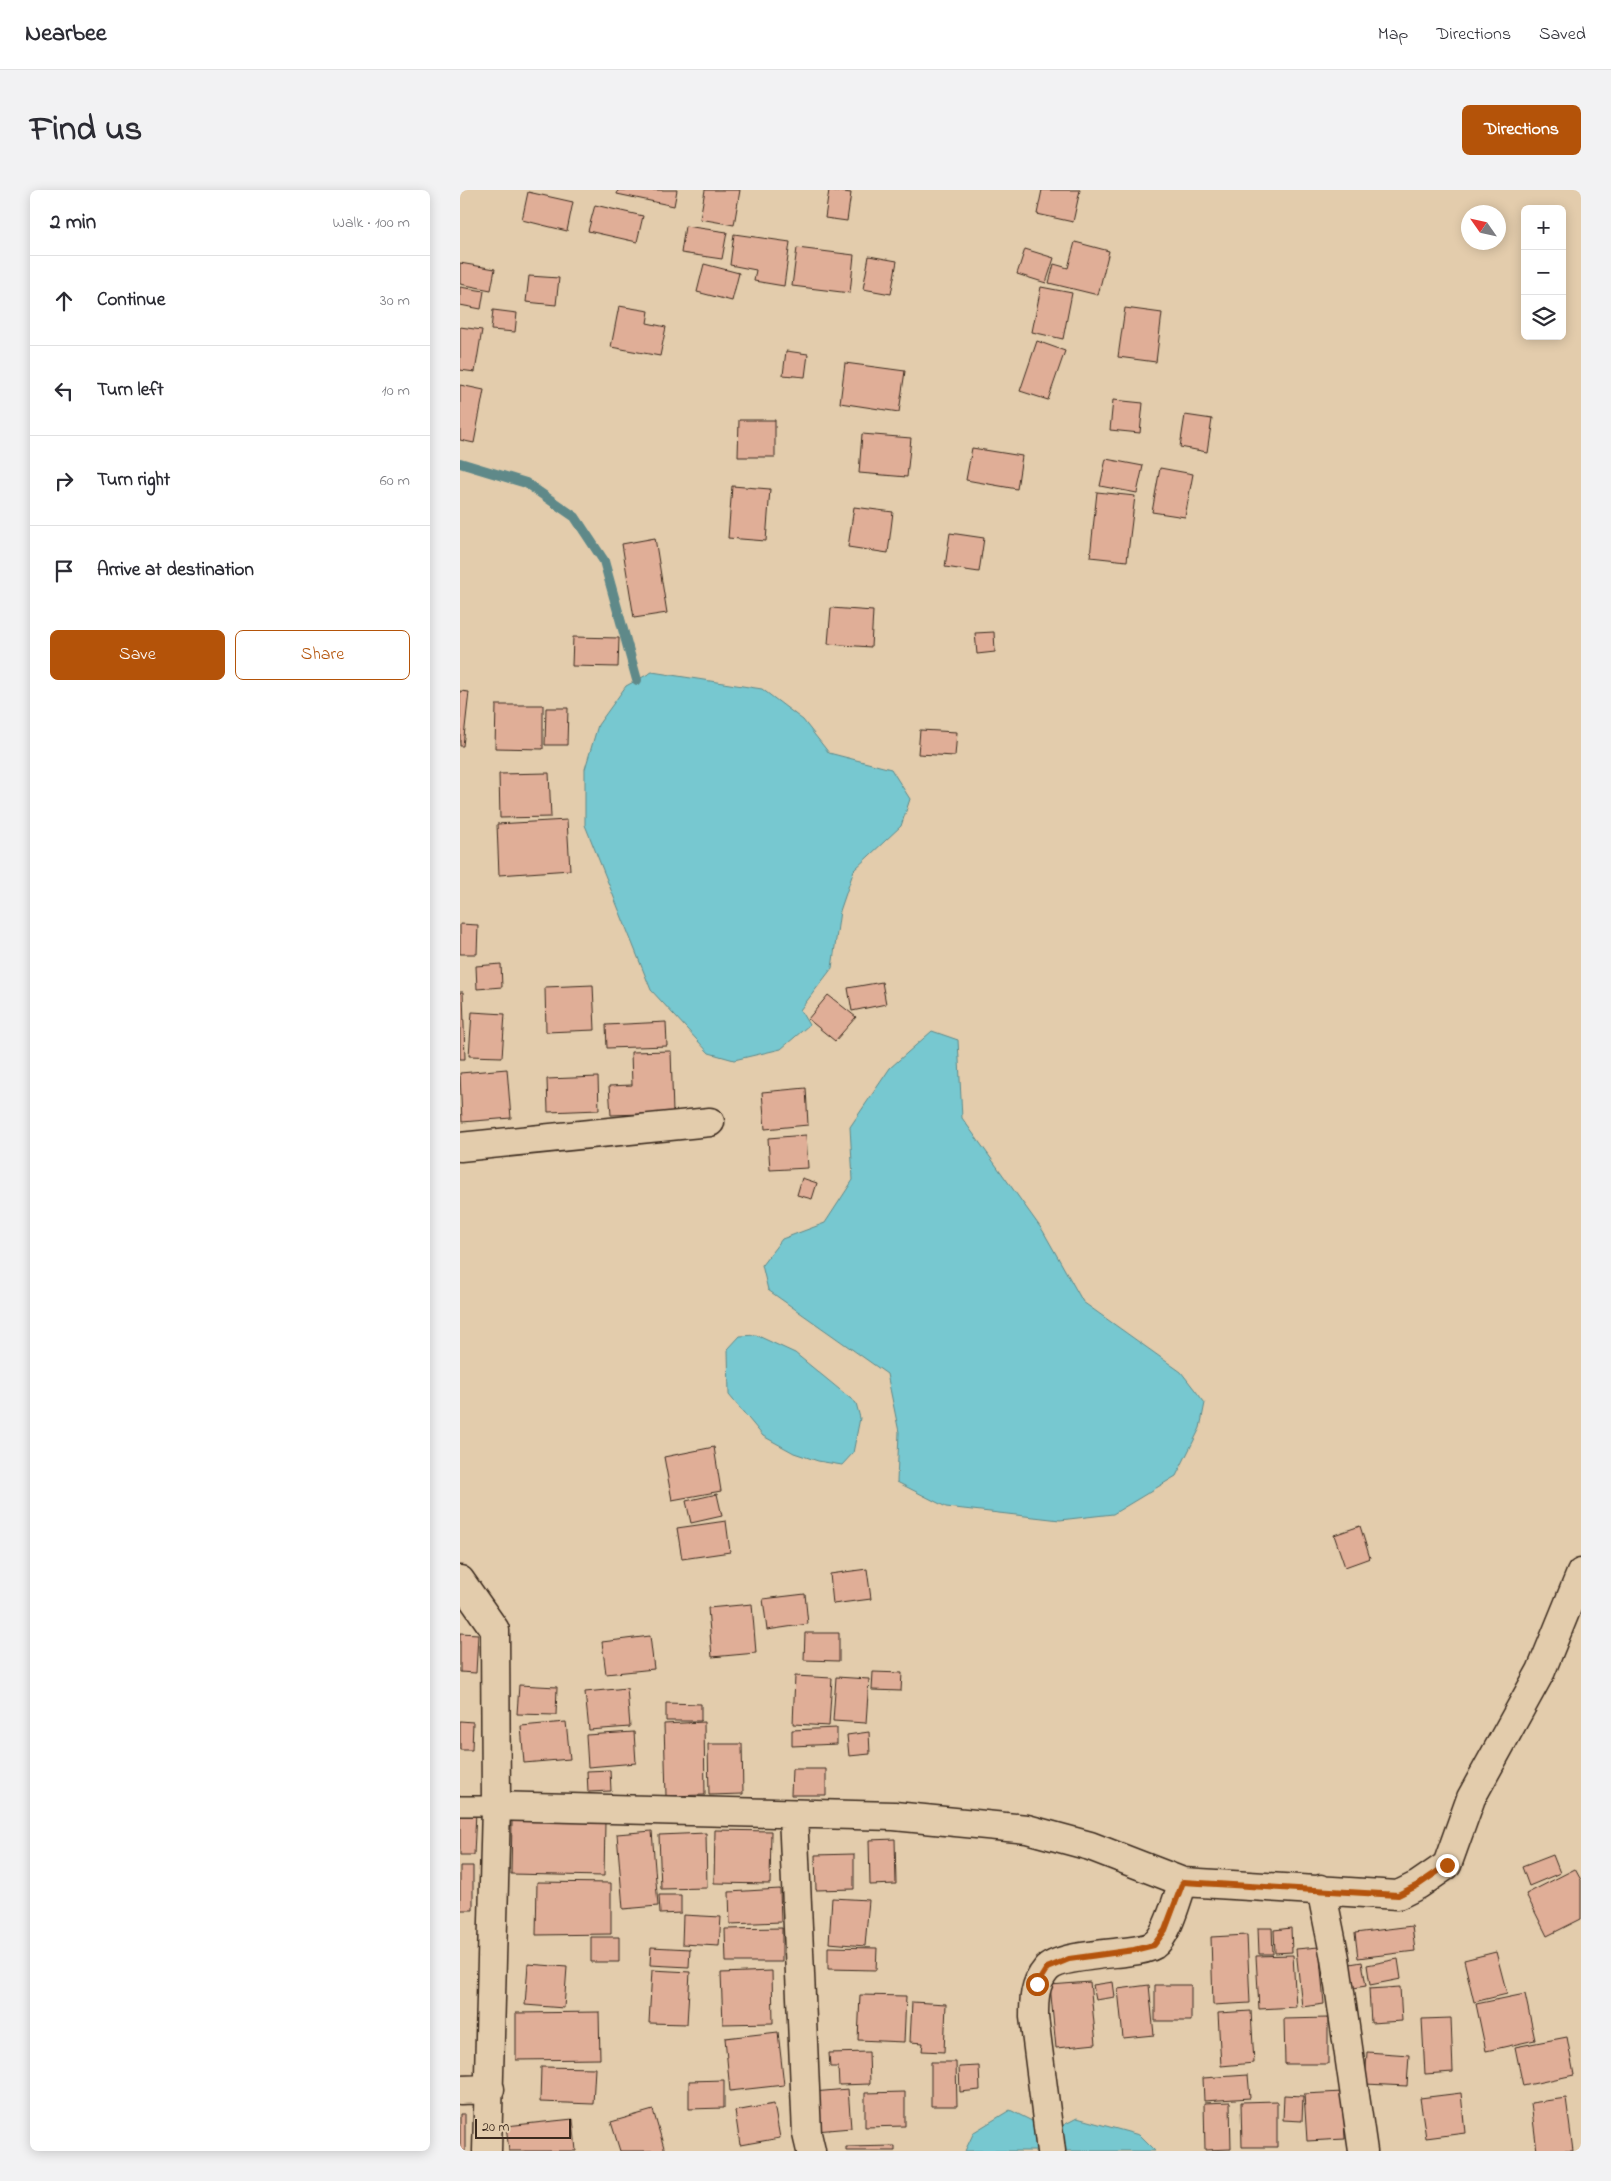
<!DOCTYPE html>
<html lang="en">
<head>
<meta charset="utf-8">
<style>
  body { margin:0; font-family:"Indie Flower",sans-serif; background:#f2f2f3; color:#2b2b33 }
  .controls { position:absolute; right:15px; top:15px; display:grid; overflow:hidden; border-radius:8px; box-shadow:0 2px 12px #0003 }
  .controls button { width:45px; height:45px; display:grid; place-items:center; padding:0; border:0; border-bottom:1px solid #e1e1e2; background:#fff; color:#2b2b33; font:25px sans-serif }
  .compass { position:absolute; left:1001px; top:15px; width:45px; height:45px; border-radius:50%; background:#fff; box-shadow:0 2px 12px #0003; rotate:304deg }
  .scale { position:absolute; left:15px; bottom:12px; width:96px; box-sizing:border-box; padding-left:5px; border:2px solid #3b2a1e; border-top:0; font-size:14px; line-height:18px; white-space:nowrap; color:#3b2a1e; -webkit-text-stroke:4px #e3ccac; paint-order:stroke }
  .stop { position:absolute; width:15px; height:15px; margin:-11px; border:4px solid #b45309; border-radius:50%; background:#fff }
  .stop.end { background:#b45309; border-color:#fff; box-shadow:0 1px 5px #0008 }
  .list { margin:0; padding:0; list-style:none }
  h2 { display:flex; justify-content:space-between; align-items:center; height:65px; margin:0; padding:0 20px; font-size:21px }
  h2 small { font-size:16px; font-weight:400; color:#7c7c81 }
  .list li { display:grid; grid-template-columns:32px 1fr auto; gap:15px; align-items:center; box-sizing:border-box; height:90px; padding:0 20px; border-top:1px solid #e1e1e2 }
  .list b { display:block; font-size:19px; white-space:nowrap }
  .list em { font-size:16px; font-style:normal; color:#7c7c81 }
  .actions { display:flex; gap:10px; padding:15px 20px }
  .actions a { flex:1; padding:11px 0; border:1px solid #b45309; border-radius:8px; text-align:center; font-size:18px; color:#b45309 }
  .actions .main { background:#b45309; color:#fff }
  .icon { flex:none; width:28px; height:28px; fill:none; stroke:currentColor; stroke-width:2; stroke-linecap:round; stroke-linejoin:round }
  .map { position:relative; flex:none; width:1121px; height:1961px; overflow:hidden; border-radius:8px }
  header { display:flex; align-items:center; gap:30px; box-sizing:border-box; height:70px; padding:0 25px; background:#fff; border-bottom:1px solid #e1e1e2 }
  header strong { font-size:24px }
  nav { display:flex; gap:28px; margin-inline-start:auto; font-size:18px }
  .intro { display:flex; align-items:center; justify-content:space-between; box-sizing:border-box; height:120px; padding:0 30px }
  h1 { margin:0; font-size:35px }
  .button { padding:12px 22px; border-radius:8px; background:#b45309; color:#fff; font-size:18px; font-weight:700 }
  main { display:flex; gap:30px; padding:0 30px }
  aside { flex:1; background:#fff; border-radius:8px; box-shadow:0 2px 12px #0003 }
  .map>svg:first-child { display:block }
</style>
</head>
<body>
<header>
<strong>Nearbee</strong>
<nav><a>Map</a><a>Directions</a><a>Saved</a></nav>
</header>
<div class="intro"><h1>Find us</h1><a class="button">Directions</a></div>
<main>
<aside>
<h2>2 min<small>Walk · 100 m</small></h2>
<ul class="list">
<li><svg class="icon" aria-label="ahead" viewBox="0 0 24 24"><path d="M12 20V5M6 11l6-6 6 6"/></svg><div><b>Continue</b></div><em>30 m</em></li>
<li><svg class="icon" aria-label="left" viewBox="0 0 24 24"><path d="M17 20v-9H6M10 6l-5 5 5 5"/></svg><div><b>Turn left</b></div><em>10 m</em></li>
<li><svg class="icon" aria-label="right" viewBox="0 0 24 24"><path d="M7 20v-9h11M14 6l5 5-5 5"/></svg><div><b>Turn right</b></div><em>60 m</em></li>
<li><svg class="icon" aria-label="arrive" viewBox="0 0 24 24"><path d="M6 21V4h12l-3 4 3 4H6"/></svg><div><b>Arrive at destination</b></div></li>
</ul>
<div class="actions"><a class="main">Save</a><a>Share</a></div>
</aside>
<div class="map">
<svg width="1121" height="1961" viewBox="0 0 1121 1961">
  <rect width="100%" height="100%" fill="#e3ccac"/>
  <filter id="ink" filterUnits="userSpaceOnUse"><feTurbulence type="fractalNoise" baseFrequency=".02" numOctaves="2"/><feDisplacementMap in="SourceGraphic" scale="10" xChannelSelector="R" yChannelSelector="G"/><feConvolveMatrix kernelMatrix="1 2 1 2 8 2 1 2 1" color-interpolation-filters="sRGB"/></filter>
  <g filter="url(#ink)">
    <path fill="#77c8d0" stroke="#5f8989" d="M192,482L302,499L343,530L369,563L431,579L450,609L441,636L394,680L380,721L372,778L340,820L349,835L321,859L274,870L249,863L191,800L125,635V579L138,535L166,496Z
      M472,841L498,850L502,928L583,1041L623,1112L721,1182L745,1213L740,1238L716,1286L653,1324L600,1330L486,1317L437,1292L439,1242L427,1184L308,1100L302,1075L322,1049L365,1033L393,990L390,937L430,878Z
      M296,1145L335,1163L396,1213L400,1228L393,1263L382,1275L358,1271L334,1263L303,1246L269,1205L268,1159L280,1146Z
      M550,1920L592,1941L617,1928L679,1945L695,1961H505L514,1942Z"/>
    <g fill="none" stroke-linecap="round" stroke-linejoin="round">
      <path stroke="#5f8989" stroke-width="10" d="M0,273L66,293L115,327L144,371L177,490"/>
    </g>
    <path fill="#e0ae97" stroke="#3b2a1e" d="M158,0H217L214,16L157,4Z
      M245,0H280L274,35L240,29Z
      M369,0L391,3L387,31L365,28Z
      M582,0H620L613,32L577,24Z
      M68,2L113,12L107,41L62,30Z
      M135,15L183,26L177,52L128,41Z
      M225,36L267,42L262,69L221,63Z
      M274,44L330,52L324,96L294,91L296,80L270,75Z
      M615,52L649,61L638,105L589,93L594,74L608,78Z
      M337,58L394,65L390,103L332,96Z
      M565,59L594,68L586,93L557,84Z
      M409,66L437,71L431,104L403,99Z
      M0,73L35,79L31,100L0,94Z
      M244,74L279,83L272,111L237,102Z
      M69,86L99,88L96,115L66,112Z
      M0,97L24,101L21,119L0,115Z
      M581,97L612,103L603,149L572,142Z
      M159,116L189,121L187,133L206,137L200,166L151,157Z
      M665,118L702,123L696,172L658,167Z
      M33,120L57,123L55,142L31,140Z
      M0,137L22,140L15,182L0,180Z
      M577,151L605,161L588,210L560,201Z
      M326,161L348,164L345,187L323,185Z
      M385,173L445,181L439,222L380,213Z
      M0,195L24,200L14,253L0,250Z
      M653,210L683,213L680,243L650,240Z
      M725,225L752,229L747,262L720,257Z
      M279,230H315V267H278Z
      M402,244L451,248L447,287L399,283Z
      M512,258L562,266L557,299L506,290Z
      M646,269L683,276L677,303L640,296Z
      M700,278L733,284L725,327L692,322Z
      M272,296L310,299L306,351L268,348Z
      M637,302L675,306L667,371L630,367Z
      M394,317L433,322L428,363L388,357Z
      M490,343L524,348L519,382L485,377Z
      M195,348L207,423L174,428L162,354Z
      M371,418L413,421L411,457L368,454Z
      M534,442L535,462L517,464L515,443Z
      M113,447L159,448L158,477L112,476Z
      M0,501L9,502L3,556H0Z
      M36,515H83V559L35,558Z
      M86,518H108L107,555H85Z
      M460,540L497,542L495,566L458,564Z
      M89,583L91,627L40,628L39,584Z
      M107,630L110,680L39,685L37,634Z
      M0,734L18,735L17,764H0Z
      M41,774L42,797L17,799L16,776Z
      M422,792L426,814L392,821L388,798Z
      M133,795L135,840L86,842L85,797Z
      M0,802H3L5,869H0Z
      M368,805L396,827L375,851L348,829Z
      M12,822L45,824L42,867L9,866Z
      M206,832L207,856L147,858L146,835Z
      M211,861L213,923L151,925L149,896L172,895L171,862Z
      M47,879L51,928L2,932L0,883Z
      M138,887L139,920L88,922L87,889Z
      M346,898L348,935L305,939L302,902Z
      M346,945L348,978L310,980L308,948Z
      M342,988L357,993L352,1009L337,1005Z
      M254,1257L261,1301L212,1310L204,1267Z
      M257,1304L262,1326L231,1333L226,1311Z
      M266,1331L270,1362L222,1369L217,1338Z
      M900,1336L910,1368L885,1377L874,1345Z
      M407,1379L411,1409L373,1414L370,1384Z
      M345,1404L348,1434L307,1440L303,1409Z
      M292,1414L296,1463L252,1467L248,1418Z
      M0,1443L18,1444L16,1483L0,1482Z
      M345,1443H379V1471L344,1470Z
      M190,1446L194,1479L146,1484L142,1452Z
      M413,1482L442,1483L441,1501L412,1500Z
      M335,1486L372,1488L369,1536L333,1534Z
      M376,1487L409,1489L406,1533L373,1531Z
      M59,1495L97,1497L96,1525L57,1524Z
      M167,1498L170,1537L129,1540L125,1502Z
      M206,1513L241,1514V1531H206Z
      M0,1531L13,1532L12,1560H0Z
      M106,1532L110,1569L64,1573L61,1536Z
      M244,1532L245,1605L206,1606L204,1534Z
      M377,1538V1554L332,1556V1540Z
      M174,1542L176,1573L128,1577L126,1545Z
      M409,1542L410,1564L389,1566L387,1545Z
      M248,1554H282L283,1604L249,1605Z
      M332,1579H366V1605H331Z
      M150,1580L151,1601L128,1602L127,1581Z
      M0,1620L16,1621L14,1665H0Z
      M52,1630L145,1632L144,1686L51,1684Z
      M255,1640L311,1641L310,1694L254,1693Z
      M192,1641L198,1716L163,1719L157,1644Z
      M246,1643L247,1698L201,1699L199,1645Z
      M435,1649L436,1694L410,1695L409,1650Z
      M394,1664V1699L356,1700L355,1665Z
      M1093,1665L1100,1683L1069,1696L1062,1677Z
      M0,1676H13V1720H0Z
      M1115,1679L1121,1690V1729L1087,1746L1066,1704Z
      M77,1692L151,1693V1744L76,1745Z
      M320,1699L321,1732L270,1734L269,1702Z
      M199,1705H221V1723L200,1724Z
      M372,1708L409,1710L405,1756L369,1753Z
      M223,1725L261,1727L259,1756L222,1754Z
      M952,1736L955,1761L898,1768L895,1743Z
      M322,1738V1772H266L265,1739Z
      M798,1738H812L813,1764H799Z
      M831,1738L832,1762L815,1763L814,1740Z
      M787,1745L790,1813L753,1815L751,1747Z
      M131,1747H159V1772H131Z
      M191,1757L230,1759L229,1777L190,1775Z
      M368,1757L417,1758L416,1780L368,1779Z
      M859,1757L864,1814L842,1817L836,1759Z
      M1036,1762L1047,1804L1014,1812L1004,1770Z
      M833,1765L836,1817L799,1819L796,1766Z
      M938,1769L941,1789L910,1795L907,1775Z
      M902,1772L906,1796L887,1799L884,1775Z
      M68,1774L107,1777L104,1818L65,1815Z
      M192,1780L230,1782L227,1834L189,1833Z
      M312,1781L313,1833L263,1834L261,1783Z
      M630,1792L636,1854L596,1858L590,1795Z
      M653,1792L655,1807L636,1810L633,1795Z
      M689,1795L694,1845L663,1848L658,1799Z
      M695,1795H731V1831H695Z
      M940,1797L942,1831L911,1833L909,1799Z
      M1065,1804L1075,1850L1026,1861L1016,1814Z
      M400,1805L446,1806L444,1852L398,1850Z
      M452,1812L486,1814L484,1862L462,1861L463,1853L450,1852Z
      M791,1821L794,1873L761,1876L758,1823Z
      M139,1822L140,1869L56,1870V1823Z
      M868,1828V1874H825L824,1829Z
      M991,1828L993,1882L965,1884L962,1829Z
      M318,1842L324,1895L270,1901L265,1848Z
      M1107,1847L1114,1885L1063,1896L1055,1857Z
      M409,1862L410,1894L379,1895L378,1877H370L369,1863Z
      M907,1862L949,1865L947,1896L905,1894Z
      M471,1872H496L497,1916H471Z
      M519,1876L520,1900L500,1902L499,1877Z
      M81,1877L135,1878L133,1914L80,1912Z
      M788,1885L790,1908L744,1911L743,1888Z
      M264,1890V1918L229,1919V1891Z
      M388,1899L391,1938L356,1941L353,1902Z
      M445,1902V1936L405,1937V1903Z
      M883,1902L885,1949L847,1951L844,1904Z
      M1001,1903L1005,1943L966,1948L960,1908Z
      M824,1905L843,1906L842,1931L823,1930Z
      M1106,1908L1113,1961H1077L1071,1913Z
      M817,1911V1957H782L781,1912Z
      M770,1912L771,1959L745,1960L744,1913Z
      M314,1914L320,1948L280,1955L275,1921Z
      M193,1920L205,1961H160L151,1932Z
      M0,1924H5V1961H0Z
      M113,1929L116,1961H49L46,1936Z
      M435,1956V1961H386V1957Z"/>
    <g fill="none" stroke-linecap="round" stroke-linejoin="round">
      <defs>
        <path id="service" d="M0,1616H36"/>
        <path id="minor" d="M0,957L250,932
          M0,1390L35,1440L36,1616L27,1961
          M36,1616L434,1626L567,1639L630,1656L723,1692L938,1705L958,1695L987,1675L1011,1608L1081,1481L1121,1383
          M333,1624L347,1944L351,1961
          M861,1699L875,1768L903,1961
          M0,1900L30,1899
          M591,1961L574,1827C574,1810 574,1794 586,1780C596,1767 647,1764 664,1762C672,1761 686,1760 694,1755C708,1745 717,1708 723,1692"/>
      </defs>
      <use href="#service" stroke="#3b2a1e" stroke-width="22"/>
      <use href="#minor" stroke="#3b2a1e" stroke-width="31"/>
      <use href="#service" stroke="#e3ccac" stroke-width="19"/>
      <use href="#minor" stroke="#e3ccac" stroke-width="28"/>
    </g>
  </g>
  <g fill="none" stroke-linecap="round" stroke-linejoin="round" filter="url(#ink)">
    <path stroke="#b45309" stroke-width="6" d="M577,1794L587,1778L609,1769L674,1760L694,1755L705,1740L723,1692L938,1705L958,1695L987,1675"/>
  </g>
</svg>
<div class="controls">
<button>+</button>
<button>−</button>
<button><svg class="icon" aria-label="layers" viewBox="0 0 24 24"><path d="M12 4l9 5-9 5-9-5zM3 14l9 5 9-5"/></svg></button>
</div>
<svg class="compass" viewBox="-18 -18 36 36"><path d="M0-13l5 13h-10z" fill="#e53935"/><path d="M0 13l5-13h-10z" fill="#7c7c81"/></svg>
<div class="scale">20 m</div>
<div class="stop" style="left:577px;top:1794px"></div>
<div class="stop end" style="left:987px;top:1675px"></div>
</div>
</main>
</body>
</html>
